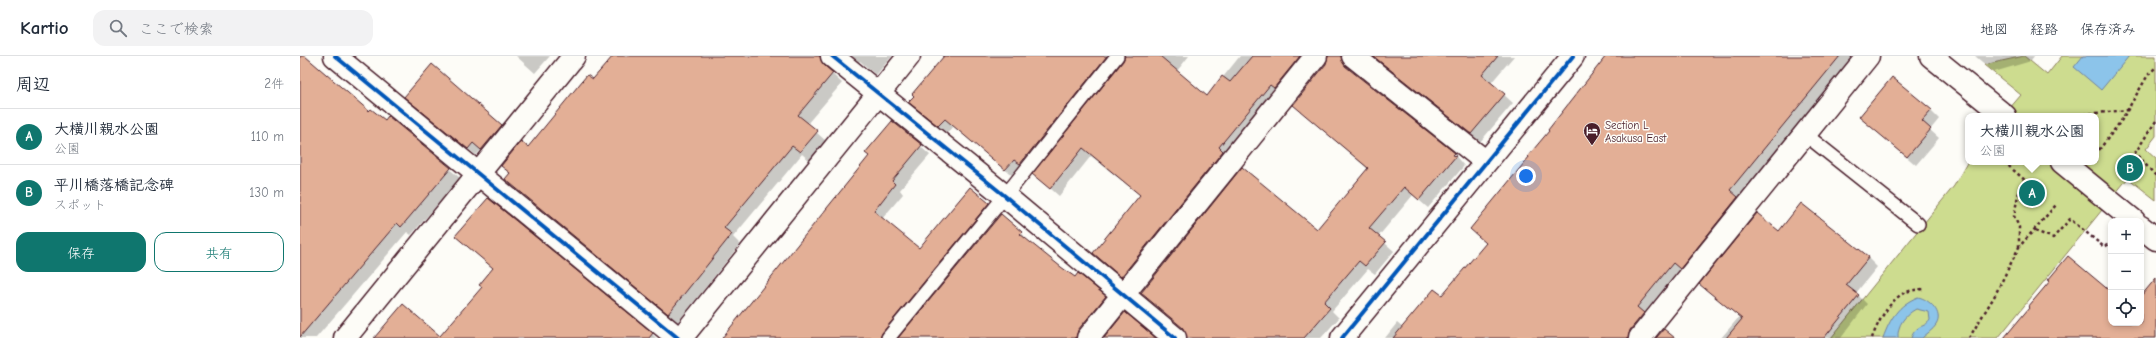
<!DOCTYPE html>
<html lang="ja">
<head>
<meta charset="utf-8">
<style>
  body { margin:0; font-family:"Comic Neue","Klee One",sans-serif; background:#f2f2f3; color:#1f2937 }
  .controls { position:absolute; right:12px; bottom:12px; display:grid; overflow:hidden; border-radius:8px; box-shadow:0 2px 6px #0003 }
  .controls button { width:36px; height:36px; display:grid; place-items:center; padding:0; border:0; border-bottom:1px solid #e0e1e3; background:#fff; color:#1f2937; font:20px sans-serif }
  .you { position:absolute; left:1226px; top:120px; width:14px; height:14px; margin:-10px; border:3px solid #fff; border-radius:50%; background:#1a73e8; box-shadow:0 0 0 6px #1a73e833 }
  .badge { display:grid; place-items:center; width:26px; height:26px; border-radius:50%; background:#0f766e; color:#fff; font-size:13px; font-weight:700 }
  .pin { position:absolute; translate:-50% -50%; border:2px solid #fff; box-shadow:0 1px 4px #0006 }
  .popup { position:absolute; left:1665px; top:57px; width:134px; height:52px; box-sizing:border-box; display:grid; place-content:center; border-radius:8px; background:#fff; filter:drop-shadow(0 1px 3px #0005); font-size:13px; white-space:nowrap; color:#747a83 }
  .popup b { font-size:15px; color:#1f2937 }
  .popup::after { content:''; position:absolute; left:50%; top:100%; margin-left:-8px; border:8px solid transparent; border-top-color:#fff }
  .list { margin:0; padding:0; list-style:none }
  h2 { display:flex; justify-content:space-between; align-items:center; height:52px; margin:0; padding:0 16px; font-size:17px }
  h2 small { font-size:13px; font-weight:400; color:#747a83 }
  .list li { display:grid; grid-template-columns:26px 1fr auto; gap:12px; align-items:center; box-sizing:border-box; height:56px; padding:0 16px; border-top:1px solid #e0e1e3 }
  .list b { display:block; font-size:15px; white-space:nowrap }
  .list p { margin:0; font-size:13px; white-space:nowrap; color:#747a83 }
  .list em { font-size:13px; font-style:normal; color:#747a83 }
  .actions { display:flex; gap:8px; padding:12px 16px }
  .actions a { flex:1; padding:9px 0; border:1px solid #0f766e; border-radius:12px; text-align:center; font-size:14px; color:#0f766e }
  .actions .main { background:#0f766e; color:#fff }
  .icon { flex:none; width:22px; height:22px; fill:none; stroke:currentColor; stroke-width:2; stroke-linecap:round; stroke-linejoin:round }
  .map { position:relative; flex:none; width:1856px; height:282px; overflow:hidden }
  header { display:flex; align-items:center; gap:24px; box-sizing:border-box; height:56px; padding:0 20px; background:#fff; border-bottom:1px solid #e0e1e3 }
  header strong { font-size:19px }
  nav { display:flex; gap:22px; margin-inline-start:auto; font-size:14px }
  .search { width:280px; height:36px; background:#f2f2f3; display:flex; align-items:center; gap:10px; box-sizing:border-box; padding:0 14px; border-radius:12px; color:#747a83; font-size:15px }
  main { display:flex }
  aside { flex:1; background:#fff }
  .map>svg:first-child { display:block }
</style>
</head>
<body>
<header>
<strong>Kartio</strong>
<div class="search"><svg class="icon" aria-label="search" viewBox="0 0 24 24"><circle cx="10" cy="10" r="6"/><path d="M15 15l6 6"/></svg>ここで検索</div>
<nav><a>地図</a><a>経路</a><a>保存済み</a></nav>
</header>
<main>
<aside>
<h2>周辺<small>2件</small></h2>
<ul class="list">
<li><span class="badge">A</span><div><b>大横川親水公園</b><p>公園</p></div><em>110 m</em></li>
<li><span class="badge">B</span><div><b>平川橋落橋記念碑</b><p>スポット</p></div><em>130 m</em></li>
</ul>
<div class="actions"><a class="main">保存</a><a>共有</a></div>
</aside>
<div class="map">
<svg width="1856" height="282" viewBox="0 0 1856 282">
  <rect width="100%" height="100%" fill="#fdfcf7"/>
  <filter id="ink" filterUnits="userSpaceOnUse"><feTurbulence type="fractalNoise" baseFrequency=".025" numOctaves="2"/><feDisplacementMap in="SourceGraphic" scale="8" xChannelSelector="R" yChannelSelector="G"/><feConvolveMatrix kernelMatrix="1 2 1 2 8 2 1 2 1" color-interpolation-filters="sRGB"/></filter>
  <g filter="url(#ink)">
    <path fill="#cddc8f" stroke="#8c7e5d" d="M1724,0L1747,19L1762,0H1856V80L1846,93L1856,102V144L1828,122L1698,282H1531L1654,130L1668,105L1796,106V60H1703L1721,39L1684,9Z"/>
    <path fill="#8cc4ea" stroke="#72829e" d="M1783,0H1829L1801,34L1774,11Z
      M1618,241C1629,243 1644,257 1636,269C1633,274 1626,278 1622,282H1611C1617,267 1624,273 1630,264L1629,256L1616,253C1605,259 1597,269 1598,282H1583C1590,263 1598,249 1618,241Z"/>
    <path fill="#0003" d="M216,0H250L235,17Z
      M314,0H533L528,8L529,15L542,27L507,68L526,85L510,105L502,98L433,181L440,188L378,266L215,132L206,123L210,118L202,110L228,92Z
      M550,0H592L576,19L560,5L559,6Z
      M646,0H825L819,3L714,121L653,70L647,77L618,54Z
      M826,0H889L877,15L907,41L940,0H1014L830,228L795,197L841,140L791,100L759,140L734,118L824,6Z
      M1072,0H1214L1191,27L1213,47L1180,86Z
      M1310,0H1555L1341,282H1085L1097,267L1103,272L1143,241L1187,188L1172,173Z
      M1675,0H1735L1731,5L1694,16Z
      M1041,2L1052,17L1154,98L1164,110L1128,152L1113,139L1078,181L1094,195L1075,218L1068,213L1032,255L1039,262L1021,282H888V278L842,237L1017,174L1068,113L1003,57Z
      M0,8L69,57L85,65L88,61L160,122L111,179L107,176L16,282H0Z
      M113,48L201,70L209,77L189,101L181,94L176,99Z
      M1631,55L1639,63L1630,74L1639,82L1616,109L1560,61Z
      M592,66L630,99L600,134L603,138L582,163L619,193L688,148L697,157L594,282H423L570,100Z
      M721,176L729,186L760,211L805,241L814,250L788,282H600Z
      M1479,176L1568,202L1577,211L1556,237L1567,248L1541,282H1421L1439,261L1401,228Z
      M166,189L352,278L356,282H77H140L183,231L194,213Z"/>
    <path fill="#e3af96" stroke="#4a1f2b" d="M0,0H5L69,55L71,53L85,64L88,60L151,112L101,171L97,167L0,281Z
      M313,0H520L524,9L533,17L498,59L518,75L500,96L492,90L424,172L432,178L368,258L205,123L210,117L201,110L221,85L228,91L287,19L293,23Z
      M644,0H807L720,108L714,104L705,114L645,63L638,70L608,46L614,40L612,38Z
      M825,0H860L907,40L922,20L930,26L952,0H1000L974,32L970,29L919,91L923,95L821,221L793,197L840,139L783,92L750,133L732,118L823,5Z
      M1028,0H1041L1045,10L1155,97L1153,99L1156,100L1119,144L1104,131L1069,172L1086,186L1065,210L1059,205L1024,246L1030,252L1004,282H887L883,272L841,237L942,111L1017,173L1068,112L993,49L1026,8Z
      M1073,0H1198L1182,19L1205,38L1171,78Z
      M1306,0H1540L1430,134L1438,141L1380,213L1373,207L1337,251L1344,257L1330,274L1328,282H1093L1134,233L1142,239L1186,187L1170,173L1229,101L1228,100L1249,75L1248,74Z
      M132,8L202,69L181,94L173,87L168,93L104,41Z
      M1592,21L1632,54L1622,65L1631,73L1607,101L1559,61Z
      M592,65L622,89L592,125L595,128L574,155L619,192L670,131L689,147L582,277L580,282H422L569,100L565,97Z
      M188,142L353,277L349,282H74L103,248L140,280L182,231L179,229L193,212L155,180Z
      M1501,147L1569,201L1546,229L1559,239L1524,282H1426L1442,263L1399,228L1457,157L1479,175Z
      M701,158L722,176L720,178L761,211L775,221L778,217L806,240L778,274L776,282H598Z
      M1768,200L1811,236V267H1841V240L1856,222V282H1704L1729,252L1728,251L1750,225L1748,224Z
      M825,256L856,282H804Z
      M1364,273L1375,282H1356Z"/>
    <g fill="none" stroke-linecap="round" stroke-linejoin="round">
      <defs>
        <path id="service" d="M1506,79L1618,168
          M588,282L705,140L817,0"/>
        <path id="minor" d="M35,0L378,282
          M532,0L705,140L875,282
          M1053,0L1186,106
          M45,282L274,0
          M381,282L609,0
          M788,282L1016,0
          M1042,282L1273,0
          M1340,282L1568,0"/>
        <path id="tertiary" d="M1631,0L1705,60
          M1762,106L1834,165
          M1841,171L1856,183"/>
      </defs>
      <use href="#service" stroke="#4a1f2b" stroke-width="16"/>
      <use href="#minor" stroke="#4a1f2b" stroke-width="25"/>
      <use href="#tertiary" stroke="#4a1f2b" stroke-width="25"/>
      <path stroke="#4a1f2b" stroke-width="2.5" stroke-dasharray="3 3" stroke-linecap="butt" d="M1766,60L1828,54
        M1856,65L1835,97L1856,120
        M1799,94L1821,65L1848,19L1856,11
        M1704,106L1726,125L1718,139L1714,160L1719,171V191
        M1735,175L1753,182L1770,163L1804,191L1811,187
        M1572,282C1578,266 1589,245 1604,237C1610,234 1617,234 1623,233
        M1669,282L1694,241L1719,191L1756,149"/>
      <use href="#service" stroke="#fdfcf7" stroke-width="13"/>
      <use href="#minor" stroke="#fdfcf7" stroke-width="22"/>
      <use href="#tertiary" stroke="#fdfcf7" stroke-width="22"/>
      <defs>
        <path id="cycleway" d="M35,0L378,282
          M532,0L705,140L875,282
          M1042,282L1273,0"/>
      </defs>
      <use href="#cycleway" stroke="#fdfcf7" stroke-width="6"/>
      <use href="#cycleway" stroke="#0057b8" stroke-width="4"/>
    </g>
  </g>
  <defs>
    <symbol id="hotel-pin" viewBox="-11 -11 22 30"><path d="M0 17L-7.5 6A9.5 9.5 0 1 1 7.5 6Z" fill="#4a1f2b" stroke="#fdfcf7"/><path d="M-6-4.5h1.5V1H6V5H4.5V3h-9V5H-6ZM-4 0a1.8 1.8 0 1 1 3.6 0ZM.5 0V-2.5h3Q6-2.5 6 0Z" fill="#fff"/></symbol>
  </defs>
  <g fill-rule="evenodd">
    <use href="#hotel-pin" x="1282" y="65" width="20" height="27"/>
  </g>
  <g text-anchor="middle" stroke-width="3" stroke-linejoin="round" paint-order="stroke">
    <g font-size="11" fill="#4a1f2b" stroke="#fdfcf7" text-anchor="start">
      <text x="1305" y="73">Section L<tspan x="1305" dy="13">Asakusa East</tspan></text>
    </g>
  </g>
</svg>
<div class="controls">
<button>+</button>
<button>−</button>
<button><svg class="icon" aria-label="locate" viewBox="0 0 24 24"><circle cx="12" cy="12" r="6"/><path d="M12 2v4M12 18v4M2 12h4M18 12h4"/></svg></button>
</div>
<div class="you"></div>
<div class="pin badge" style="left:1732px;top:137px">A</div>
<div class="popup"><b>大横川親水公園</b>公園</div>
<div class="pin badge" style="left:1830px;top:112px">B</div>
</div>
</main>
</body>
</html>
